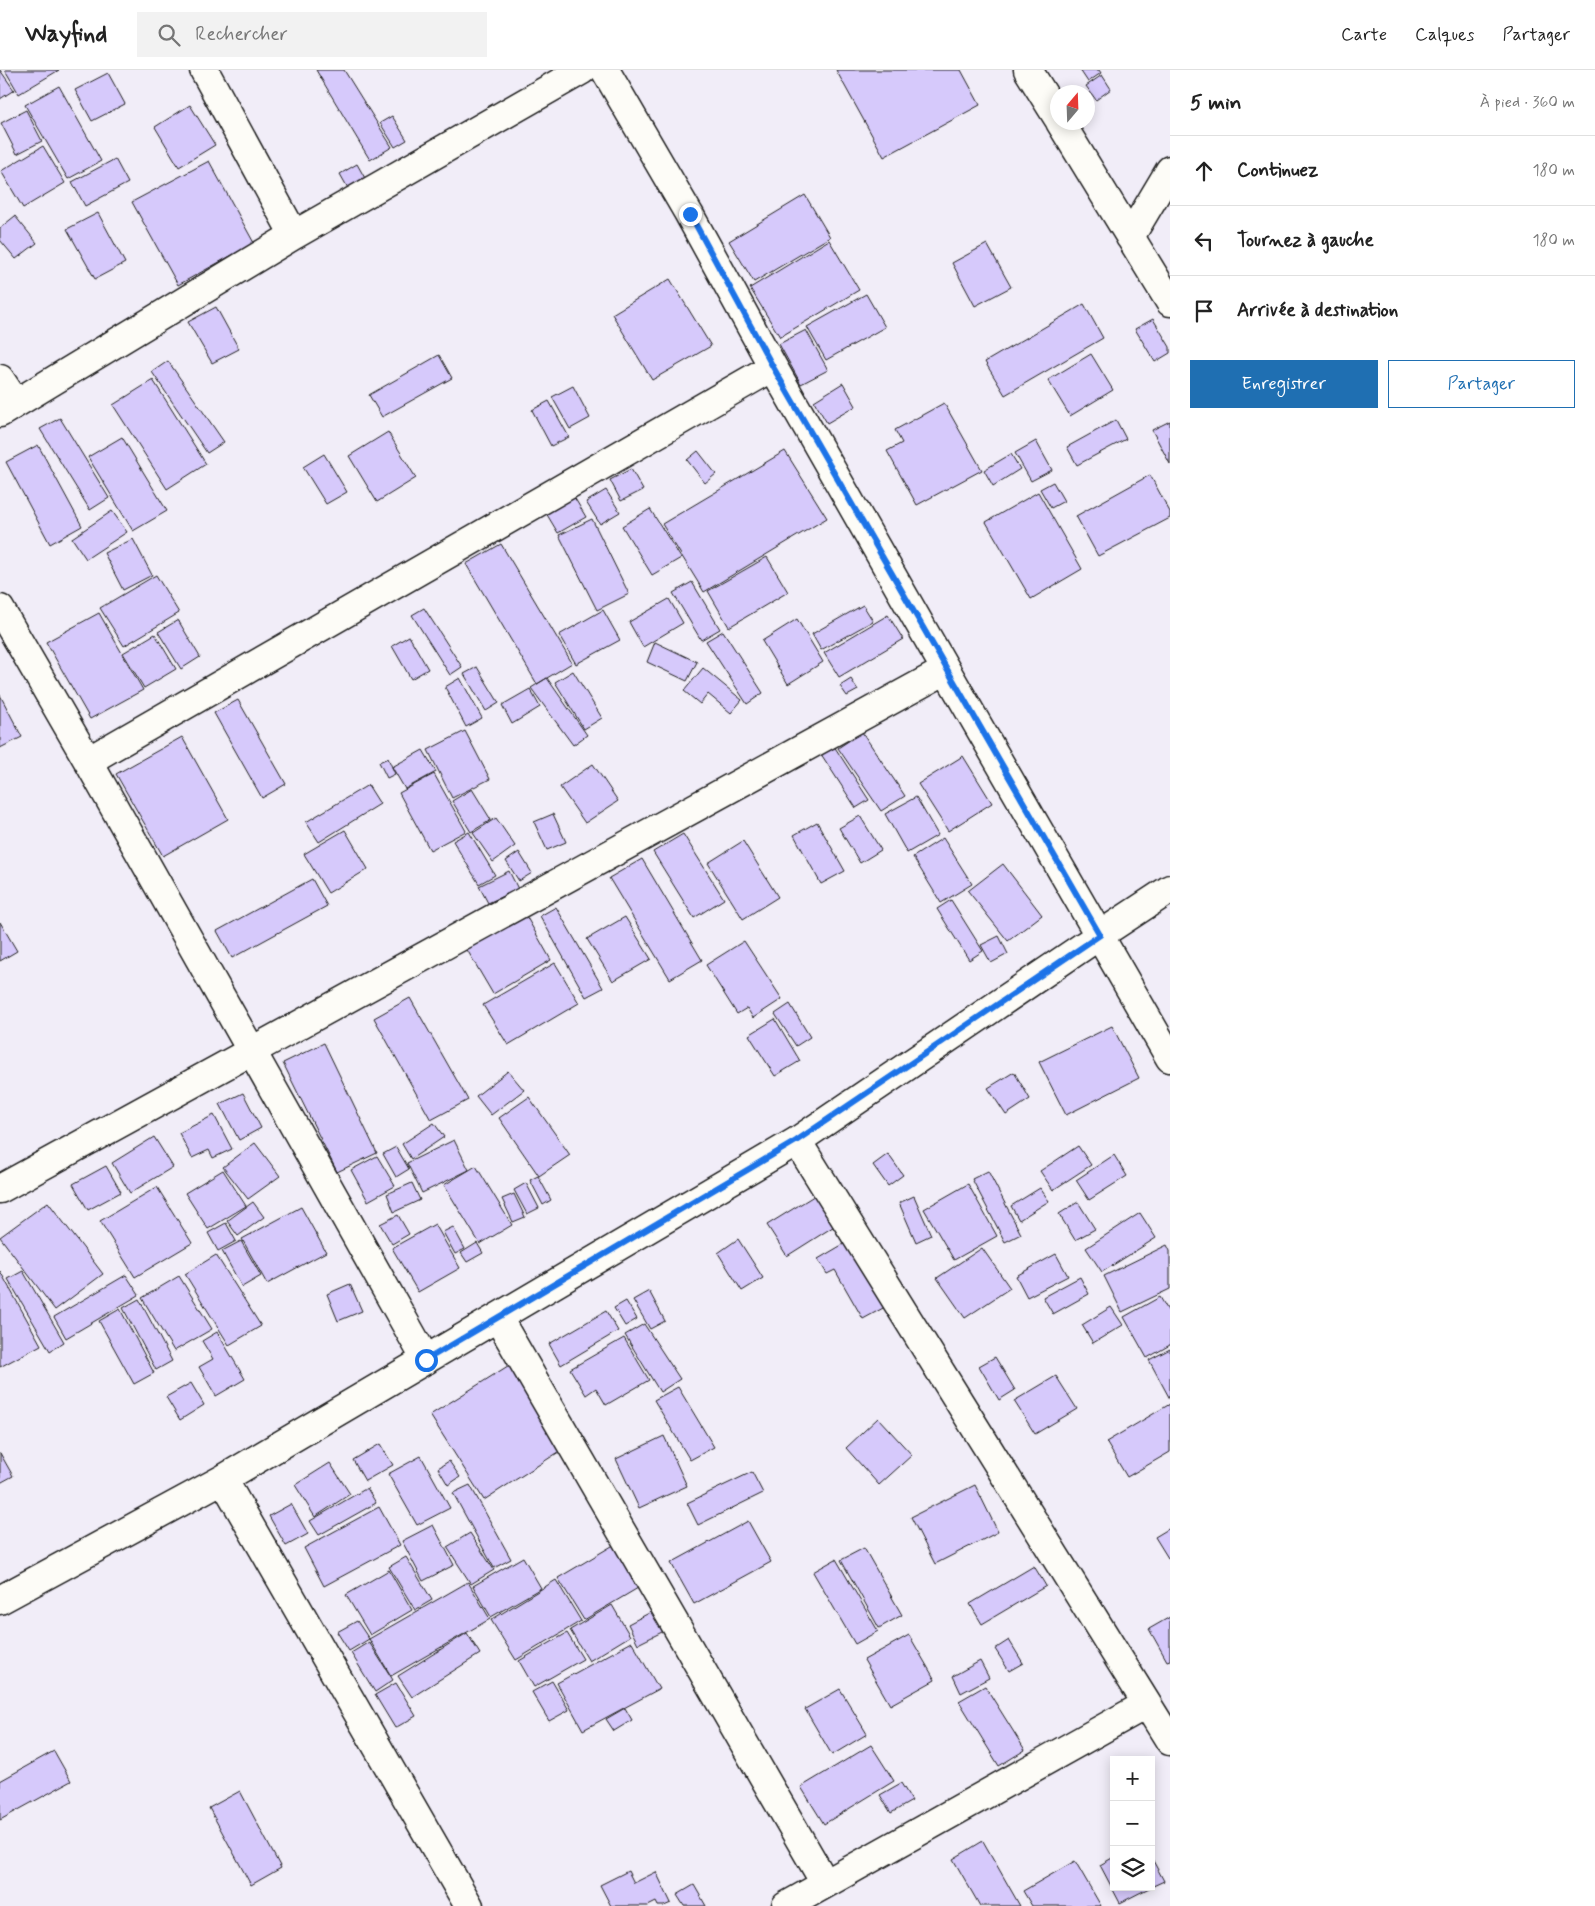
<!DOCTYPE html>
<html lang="fr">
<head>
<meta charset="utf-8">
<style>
  body { margin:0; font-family:Mynerve,sans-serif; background:#f2f2f2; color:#222 }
  .controls { position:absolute; right:15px; bottom:15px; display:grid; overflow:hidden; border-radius:0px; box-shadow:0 2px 12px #0003 }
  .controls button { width:45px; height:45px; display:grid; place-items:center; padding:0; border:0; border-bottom:1px solid #e0e0e0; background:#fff; color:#222; font:25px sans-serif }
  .compass { position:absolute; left:1050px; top:15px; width:45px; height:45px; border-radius:50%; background:#fff; box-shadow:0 2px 12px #0003; rotate:19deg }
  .stop { position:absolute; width:15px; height:15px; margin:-11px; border:4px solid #1a73e8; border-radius:50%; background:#fff }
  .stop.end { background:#1a73e8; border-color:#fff; box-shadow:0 1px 5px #0008 }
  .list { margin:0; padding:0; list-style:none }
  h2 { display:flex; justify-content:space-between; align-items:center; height:65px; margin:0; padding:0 20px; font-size:21px }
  h2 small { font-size:16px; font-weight:400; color:#767676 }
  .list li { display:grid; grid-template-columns:32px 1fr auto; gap:15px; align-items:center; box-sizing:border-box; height:70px; padding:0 20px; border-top:1px solid #e0e0e0 }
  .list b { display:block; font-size:19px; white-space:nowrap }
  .list em { font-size:16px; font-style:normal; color:#767676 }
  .actions { display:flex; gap:10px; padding:15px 20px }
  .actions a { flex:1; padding:11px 0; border:1px solid #1f6fb2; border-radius:0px; text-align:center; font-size:18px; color:#1f6fb2 }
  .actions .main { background:#1f6fb2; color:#fff }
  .icon { flex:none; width:28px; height:28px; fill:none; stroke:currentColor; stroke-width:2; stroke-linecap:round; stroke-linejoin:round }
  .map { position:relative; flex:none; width:1170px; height:1836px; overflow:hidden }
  header { display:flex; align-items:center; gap:30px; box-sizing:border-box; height:70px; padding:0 25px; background:#fff; border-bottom:1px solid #e0e0e0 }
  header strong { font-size:24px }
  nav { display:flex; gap:28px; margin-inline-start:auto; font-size:18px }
  .search { width:350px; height:45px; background:#f2f2f2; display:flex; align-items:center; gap:12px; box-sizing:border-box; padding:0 18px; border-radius:0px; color:#767676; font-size:19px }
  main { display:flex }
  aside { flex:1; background:#fff }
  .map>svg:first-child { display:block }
</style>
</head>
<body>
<header>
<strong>Wayfind</strong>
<div class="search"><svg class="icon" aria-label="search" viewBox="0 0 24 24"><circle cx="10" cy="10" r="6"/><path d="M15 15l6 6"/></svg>Rechercher</div>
<nav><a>Carte</a><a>Calques</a><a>Partager</a></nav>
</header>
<main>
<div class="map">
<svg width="1170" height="1836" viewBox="0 0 1170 1836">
  <rect width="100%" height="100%" fill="#f1edf8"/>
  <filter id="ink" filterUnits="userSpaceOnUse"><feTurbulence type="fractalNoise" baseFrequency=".02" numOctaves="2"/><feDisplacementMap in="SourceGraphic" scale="10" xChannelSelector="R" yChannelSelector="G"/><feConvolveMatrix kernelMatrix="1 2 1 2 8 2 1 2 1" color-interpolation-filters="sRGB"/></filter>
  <g filter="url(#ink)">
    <path fill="#d6c9fb" stroke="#1c1c1c" d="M0,0L14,20L0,29Z
      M5,0H59L19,24Z
      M316,0H344L392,77L370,90Z
      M836,0H961L980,35L884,87Z
      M1080,0H1099L1101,3L1088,12Z
      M108,3L125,34L92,51L75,20Z
      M1102,5L1111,19L1096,30L1086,16Z
      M59,16L101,91L68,109L25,35Z
      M190,35L215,75L179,97L155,57Z
      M26,40L42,71L17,84L1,53Z
      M392,46L407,70L395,77L380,53Z
      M43,76L65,113L23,138L1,101Z
      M115,89L128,113L85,136L72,112Z
      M209,91L254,173L178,215L132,132Z
      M357,94L366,110L349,120L340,104Z
      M805,125L830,167L754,212L729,171Z
      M98,143L125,193L95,209L67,159Z
      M15,146L37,173L16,189L0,170V158Z
      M829,170L859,220L780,267L750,218Z
      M987,174L1011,217L975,236L952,193Z
      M670,209L711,276L652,310L612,244Z
      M866,224L885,257L826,290L807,257Z
      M1084,234L1103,268L1005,325L985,292Z
      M216,237L239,279L212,293L188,252Z
      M1153,249L1170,277V283L1155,292L1135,259Z
      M806,260L828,300L801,314L779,274Z
      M1091,284L1113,320L1070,346L1048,310Z
      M439,285L452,308L382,347L369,325Z
      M168,291L224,372L207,383L152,302Z
      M153,310L206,394L167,419L113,335Z
      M843,313L856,336L827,353L814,331Z
      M573,316L590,348L570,359L552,327Z
      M549,331L569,367L551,376L532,340Z
      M944,333L982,400L917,435L887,381L902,373L895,360Z
      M60,348L109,428L90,440L40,359Z
      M1116,350L1126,369L1077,395L1067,377Z
      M1170,351V394L1152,360Z
      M388,362L416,408L377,432L349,386Z
      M122,367L167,441L133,461L88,387Z
      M1036,371L1052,400L1031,411L1015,383Z
      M38,375L82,456L50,474L6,392Z
      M698,381L716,404L705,413L687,390Z
      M785,381L827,448L704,522L662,454Z
      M324,384L347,422L326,434L303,397Z
      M1011,384L1020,399L993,416L984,400Z
      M631,399L643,420L621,431L610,410Z
      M1150,405L1170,442V448L1098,486L1076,446Z
      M1053,412L1064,431L1051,438L1040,419Z
      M606,420L620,442L600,454L586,432Z
      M571,422L586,447L558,463L543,438Z
      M1038,422L1082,499L1031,529L986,452Z
      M650,439L681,488L652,505L622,456Z
      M112,441L127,462L86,489L72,468Z
      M592,449L629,524L597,540L559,465Z
      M133,469L152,505L123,520L104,483Z
      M501,474L572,593L537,614L466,494Z
      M767,487L788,522L729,557L708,521Z
      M156,505L179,543L124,576L100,538Z
      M692,512L720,559L701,570L673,523Z
      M669,529L683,553L643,577L629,552Z
      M863,535L873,551L821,580L812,564Z
      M424,538L462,597L450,605L412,545Z
      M603,540L620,570L576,594L559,565Z
      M99,543L143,620L90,649L46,572Z
      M888,545L903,569L839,607L824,583Z
      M797,549L823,592L788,614L762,571Z
      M178,550L200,587L181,599L158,562Z
      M723,561L763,623L747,634L706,571Z
      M155,564L176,599L144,618L123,583Z
      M409,566L428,599L411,609L392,576Z
      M655,572L697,592L687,611L647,592Z
      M477,597L499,633L486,641L464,604Z
      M703,598L742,630L731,643L708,624L700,634L684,621Z
      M573,601L602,648L584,659L555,612Z
      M460,608L482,648L466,657L445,617Z
      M547,608L587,665L573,675L531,618Z
      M851,609L858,620L847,626L840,616Z
      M530,619L540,637L512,654L502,635Z
      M0,625L22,667L0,678Z
      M238,630L286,714L262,728L214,643Z
      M465,661L490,709L452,728L428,680Z
      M862,662L905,726L881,741L838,678Z
      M182,667L228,749L163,786L116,704Z
      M832,673L869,730L856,738L819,681Z
      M423,680L436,702L405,719L392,697Z
      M963,686L992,733L948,761L918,714Z
      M388,688L395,704L387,708L379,692Z
      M593,694L618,731L585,753L560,717Z
      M434,704L466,761L430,780L399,723Z
      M368,715L380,734L319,772L306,752Z
      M472,719L491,750L471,762L452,731Z
      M916,727L938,765L907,783L885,744Z
      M553,744L566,772L547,780L534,752Z
      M860,746L881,780L860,793L839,758Z
      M496,748L515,776L493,792L473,763Z
      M817,752L845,801L821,814L794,765Z
      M345,760L368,799L328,823L304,784Z
      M469,762L495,805L479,814L453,771Z
      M683,764L724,829L694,848L653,782Z
      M943,768L972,814L941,833L913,787Z
      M743,771L778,827L743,849L708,793Z
      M519,782L532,803L519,811L506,791Z
      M642,789L702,890L670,909L609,808Z
      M1003,794L1042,845L1008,871L968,821Z
      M509,801L518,819L488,833L479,816Z
      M312,809L327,836L232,888L217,861Z
      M951,830L983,881L969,890L937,839Z
      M556,837L603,918L586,927L540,846Z
      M525,844L551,890L493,924L466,878Z
      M625,847L651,889L613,911L587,869Z
      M0,852L17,881L0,891Z
      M999,866L1008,884L991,893L981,875Z
      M744,871L782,929L753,948L747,938L737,944L706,895Z
      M555,893L579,933L508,975L483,935Z
      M410,928L468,1030L431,1050L374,948Z
      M790,934L810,967L796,976L775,944Z
      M775,949L800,991L775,1006L749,965Z
      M1112,956L1139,1008L1066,1045L1039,992Z
      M324,973L377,1083L337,1102L283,993Z
      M508,1001L524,1020L491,1045L476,1026Z
      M1014,1002L1030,1029L1006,1045L988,1018Z
      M243,1023L261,1058L239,1070L220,1034Z
      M529,1027L570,1085L539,1106L499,1048Z
      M214,1045L232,1079L213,1088L209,1080L192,1088L179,1063Z
      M434,1053L444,1067L411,1089L402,1074Z
      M154,1067L173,1097L130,1123L112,1093Z
      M454,1070L469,1100L422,1123L407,1093Z
      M255,1073L280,1106L248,1129L223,1097Z
      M1078,1076L1091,1095L1053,1120L1040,1101Z
      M396,1077L409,1099L396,1107L383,1084Z
      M888,1084L903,1105L888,1116L873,1095Z
      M1114,1085L1127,1106L1089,1130L1076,1110Z
      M377,1086L395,1116L368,1131L351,1100Z
      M106,1096L121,1122L88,1140L73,1114Z
      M476,1096L512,1155L480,1174L444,1115Z
      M223,1100L246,1136L208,1159L185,1123Z
      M988,1101L1021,1164L1005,1172L972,1109Z
      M538,1106L551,1130L543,1135L530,1110Z
      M412,1113L420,1130L394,1142L387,1124Z
      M526,1113L539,1138L527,1144L514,1120Z
      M968,1114L997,1166L954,1190L924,1139Z
      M157,1117L192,1173L135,1207L100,1151Z
      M1040,1118L1049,1131L1019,1150L1011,1136Z
      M514,1124L525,1147L513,1152L502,1129Z
      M817,1124L836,1155L787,1186L767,1155Z
      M914,1126L931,1165L916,1172L899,1133Z
      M48,1132L103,1204L55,1240L0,1167Z
      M253,1132L264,1147L238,1166L227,1151Z
      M1078,1132L1095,1159L1075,1170L1059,1144Z
      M301,1137L326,1182L267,1214L242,1169Z
      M1140,1143L1156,1168L1102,1202L1086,1178Z
      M398,1145L409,1164L392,1174L380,1154Z
      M226,1153L236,1171L218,1181L208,1163Z
      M435,1154L460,1198L418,1222L392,1178Z
      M453,1157L465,1179L455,1184L443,1162Z
      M738,1169L763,1208L742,1221L718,1183Z
      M241,1171L261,1206L242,1217L222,1181Z
      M847,1172L885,1237L863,1249L835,1200L827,1204L818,1189Z
      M477,1173L483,1183L467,1192L461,1183Z
      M1167,1175L1170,1181V1219L1122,1242L1104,1206Z
      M982,1178L1010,1218L965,1248L937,1208Z
      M1056,1184L1068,1206L1027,1227L1016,1206Z
      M216,1185L261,1256L229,1275L185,1204Z
      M0,1201L41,1275L0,1297Z
      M23,1201L64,1272L50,1281L8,1209Z
      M126,1205L139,1225L66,1268L54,1247Z
      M179,1206L212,1259L174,1281L142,1228Z
      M1080,1207L1089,1224L1053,1244L1043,1227Z
      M350,1214L362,1241L338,1251L327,1224Z
      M649,1221L665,1251L650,1259L633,1230Z
      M1160,1227L1170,1244V1275L1147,1288L1124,1247Z
      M139,1229L172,1291L156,1300L123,1238Z
      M626,1231L637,1249L625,1256L614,1238Z
      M1111,1237L1123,1255L1093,1273L1082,1255Z
      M120,1239L154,1303L134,1314L99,1251Z
      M606,1241L618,1261L561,1295L549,1274Z
      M644,1254L680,1309L660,1322L625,1265Z
      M217,1262L245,1309L216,1326L199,1297L213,1289L202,1271Z
      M624,1268L649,1310L606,1335L596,1318L586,1325L570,1299Z
      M1170,1279V1329L1149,1290Z
      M995,1287L1015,1320L999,1330L979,1296Z
      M511,1294L565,1378L484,1430L430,1345Z
      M1056,1306L1077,1339L1035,1364L1014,1331Z
      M191,1313L204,1335L180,1350L166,1327Z
      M678,1317L714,1377L690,1390L654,1330Z
      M1170,1334V1382L1127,1407L1106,1372Z
      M878,1348L912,1385L879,1415L846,1378Z
      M664,1366L687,1416L639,1438L616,1389Z
      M380,1374L393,1395L365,1411L353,1390Z
      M0,1383L13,1406L0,1413Z
      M421,1386L450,1438L417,1455L388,1404Z
      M449,1391L460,1407L448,1415L438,1398Z
      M330,1393L350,1424L315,1447L295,1415Z
      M752,1402L763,1423L698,1455L687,1433Z
      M470,1415L511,1489L494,1498L453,1423Z
      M975,1415L998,1462L935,1494L911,1447Z
      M367,1418L376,1433L319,1465L310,1451Z
      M291,1434L308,1464L286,1476L269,1446Z
      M379,1437L400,1475L324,1516L304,1478Z
      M748,1451L771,1492L694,1534L671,1493Z
      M433,1455L454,1495L423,1511L402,1471Z
      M1170,1458V1487L1168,1488L1155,1467Z
      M470,1463L494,1500L471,1514L447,1477Z
      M617,1473L643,1515L584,1550L558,1508Z
      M864,1478L902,1545L879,1558L841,1490Z
      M406,1487L432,1530L415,1540L389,1497Z
      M523,1487L541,1518L491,1547L473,1516Z
      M836,1489L878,1561L855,1574L813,1502Z
      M1034,1496L1046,1516L982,1554L970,1534Z
      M389,1500L412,1540L370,1565L346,1525Z
      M556,1510L581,1551L516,1590L491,1550Z
      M468,1512L490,1549L391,1606L369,1569Z
      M612,1535L630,1566L589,1591L570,1560Z
      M653,1541L664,1561L638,1574L628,1554Z
      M1170,1547V1590L1167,1591L1149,1559Z
      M357,1551L369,1569L349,1581L337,1562Z
      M467,1563L480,1584L412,1627L398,1606Z
      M567,1563L583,1589L534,1617L519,1591Z
      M909,1565L935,1610L890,1635L864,1590Z
      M1009,1570L1023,1593L1009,1601L995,1579Z
      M369,1572L393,1610L375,1622L351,1583Z
      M632,1572L659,1619L583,1660L557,1613Z
      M980,1591L989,1608L961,1623L953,1606Z
      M552,1611L569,1640L549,1651L532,1622Z
      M396,1613L416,1646L395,1658L375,1625Z
      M985,1616L1025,1680L999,1696L959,1631Z
      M840,1619L867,1664L832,1685L805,1639Z
      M625,1638L632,1650L614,1661L606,1649Z
      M871,1675L894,1711L824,1754L801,1717Z
      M54,1681L71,1711L0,1750V1711Z
      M901,1713L912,1731L891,1743L880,1725Z
      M240,1721L281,1798L251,1815L209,1738Z
      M983,1771L1020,1836H980L953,1789Z
      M1114,1787V1817H1151L1120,1833L1100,1795Z
      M1151,1787L1164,1811L1151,1817Z
      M1075,1791L1101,1836H1032L1023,1821Z
      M628,1801L634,1813L656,1802L671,1833L664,1836H658L656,1832L648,1836H611L600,1815Z
      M694,1815L706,1836H684L677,1825Z"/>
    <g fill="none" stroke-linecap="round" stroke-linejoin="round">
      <defs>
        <path id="street" d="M204,0L294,165
          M605,0L689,144L773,297L946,600L1170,988
          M1028,0L1058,48
          M1060,52L1170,232
          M1130,167L1170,100
          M0,309L16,333
          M0,343L294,165L582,0
          M0,539L88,691L426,1290
          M88,691L773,297
          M797,1071L1170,1671
          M0,1119L946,600
          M498,1248L825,1813
          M223,1409L469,1836
          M0,1530L223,1409L797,1071L1100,865L1170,819
          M786,1836L1147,1634"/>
      </defs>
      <use href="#street" stroke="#1c1c1c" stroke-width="31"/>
      <use href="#street" stroke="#fdfcf7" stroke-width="28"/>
    </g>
  </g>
  <g fill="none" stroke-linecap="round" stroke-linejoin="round" filter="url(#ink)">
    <path stroke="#1a73e8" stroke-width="6" d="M426,1290L796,1071L1100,865L773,297L690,144"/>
  </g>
</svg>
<div class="controls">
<button>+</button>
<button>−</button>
<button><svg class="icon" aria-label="layers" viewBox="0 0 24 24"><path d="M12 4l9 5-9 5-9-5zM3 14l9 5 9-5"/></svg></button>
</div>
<svg class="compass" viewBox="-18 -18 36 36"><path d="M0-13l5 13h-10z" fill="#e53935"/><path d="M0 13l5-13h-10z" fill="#767676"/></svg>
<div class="stop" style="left:426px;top:1290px"></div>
<div class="stop end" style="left:690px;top:144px"></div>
</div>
<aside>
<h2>5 min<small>À pied · 360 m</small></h2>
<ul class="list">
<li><svg class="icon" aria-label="ahead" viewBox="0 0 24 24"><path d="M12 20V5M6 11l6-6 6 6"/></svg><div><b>Continuez</b></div><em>180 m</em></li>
<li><svg class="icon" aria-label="left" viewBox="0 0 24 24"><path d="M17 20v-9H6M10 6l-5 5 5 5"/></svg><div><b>Tournez à gauche</b></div><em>180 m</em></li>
<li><svg class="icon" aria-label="arrive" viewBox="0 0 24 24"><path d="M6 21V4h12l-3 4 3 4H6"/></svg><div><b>Arrivée à destination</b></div></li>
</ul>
<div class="actions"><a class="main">Enregistrer</a><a>Partager</a></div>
</aside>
</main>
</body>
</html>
